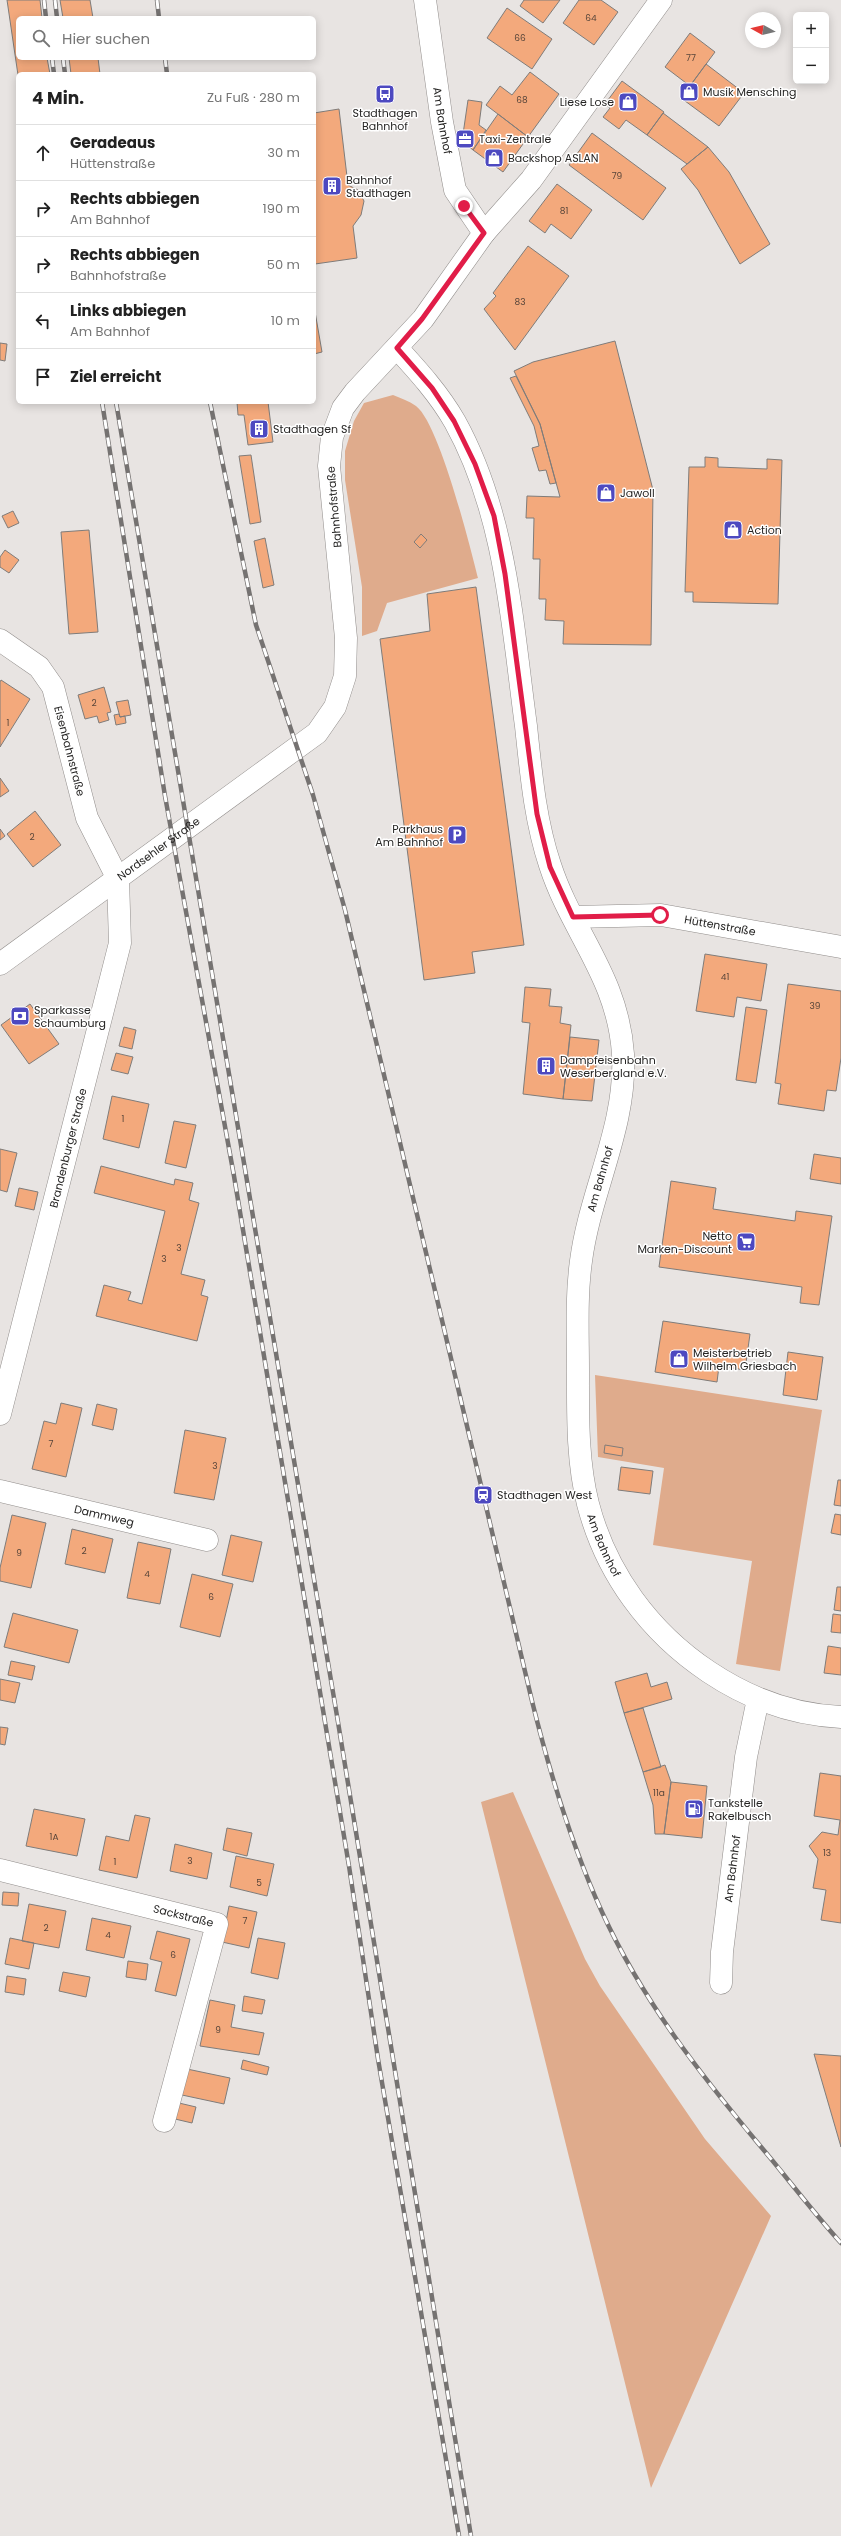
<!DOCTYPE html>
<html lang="de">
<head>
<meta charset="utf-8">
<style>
  body { margin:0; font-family:Poppins,sans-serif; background:#f6f6f6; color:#222 }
  .controls { position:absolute; right:12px; top:12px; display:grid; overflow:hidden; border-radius:6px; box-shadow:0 2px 10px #0003 }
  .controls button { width:36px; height:36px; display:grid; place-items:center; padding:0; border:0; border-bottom:1px solid #e0e0e0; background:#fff; color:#222; font:20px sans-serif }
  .compass { position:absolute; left:745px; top:12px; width:36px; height:36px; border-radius:50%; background:#fff; box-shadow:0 2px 10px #0003; rotate:278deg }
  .stop { position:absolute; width:12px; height:12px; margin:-9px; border:3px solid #e11d48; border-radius:50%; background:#fff }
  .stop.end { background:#e11d48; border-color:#fff; box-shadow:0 1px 4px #0008 }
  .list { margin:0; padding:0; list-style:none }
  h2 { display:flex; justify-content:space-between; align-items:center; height:52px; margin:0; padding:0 16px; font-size:17px }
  h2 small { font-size:13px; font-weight:400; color:#767676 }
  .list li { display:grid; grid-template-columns:26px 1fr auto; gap:12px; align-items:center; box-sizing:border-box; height:56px; padding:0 16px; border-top:1px solid #e0e0e0 }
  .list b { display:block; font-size:15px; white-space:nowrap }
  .list p { margin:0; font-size:13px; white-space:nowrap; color:#767676 }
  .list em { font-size:13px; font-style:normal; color:#767676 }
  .icon { flex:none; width:22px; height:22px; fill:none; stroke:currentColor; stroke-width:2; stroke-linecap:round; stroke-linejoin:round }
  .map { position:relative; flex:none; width:841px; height:2536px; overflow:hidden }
  .search { position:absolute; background:#fff; box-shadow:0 2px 10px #0003; left:16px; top:16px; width:300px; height:44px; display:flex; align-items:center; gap:10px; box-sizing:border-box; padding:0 14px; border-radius:6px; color:#767676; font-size:15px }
  .panel { position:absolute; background:#fff; box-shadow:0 2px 10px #0003; left:16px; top:72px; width:300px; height:332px; border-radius:6px }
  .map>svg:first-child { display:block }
</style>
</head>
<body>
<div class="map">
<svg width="841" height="2536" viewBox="0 0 841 2536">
  <rect width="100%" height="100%" fill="#e8e4e2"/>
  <path fill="#dfab8c" d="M393,395C400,398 409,401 416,406C439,423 470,546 478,578L387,603L377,631L362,636V587L345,480V451L354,421L364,403Z
    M595,1375L822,1410L780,1671L736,1664L752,1561L653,1545L664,1468L598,1457Z
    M513,1792L585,1959L600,1986L705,2139L771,2216L651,2488L481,1802Z"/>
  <path fill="#f3a97c" stroke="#7f7c7a" d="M7,0H40L42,18H18V58H47L50,74L18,75Z
    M60,0H90L93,18H63Z
    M524,0H560L543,23L520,6Z
    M579,0H601L618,12L594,45L563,23Z
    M507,8L552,39L532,69L487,38Z
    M690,33L715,52L690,86L665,67Z
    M69,58H98L100,74H71Z
    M706,64L744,93L719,126L681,98Z
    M530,72L559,94L528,137L486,105L500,86L512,95Z
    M622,81L664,112L647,135L626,120L619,129L603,117L610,108L605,104Z
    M468,100L482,102L479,125L486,130L473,150L462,141Z
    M339,109L348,185L358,190L364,201L361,215L353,226L357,258L315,264L314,113Z
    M663,113L708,147L687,164L647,135Z
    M498,114L528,137L503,172L473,150Z
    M592,133L666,188L643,220L569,165Z
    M708,147L729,172L770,244L740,264L698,190L681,169Z
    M557,184L592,210L571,239L551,224L545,233L529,221Z
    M528,246L569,276L515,350L484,309L496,296L493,293Z
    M314,306L322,352L314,354Z
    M615,341L653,490L651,645L563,644L564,621L545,620L546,599H539L540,559H533L534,518H526L527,496L560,497L540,424L514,371L533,362Z
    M0,343L7,344L5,361L0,360Z
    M516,376L540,424L556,483L550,484L546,470L539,471L532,448L539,446L534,426L510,378Z
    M237,402H268L273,442L248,445L244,415H238Z
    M251,455L261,522L250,524L239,456Z
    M705,457L718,458V467L767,469V459L782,460L778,604L693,602V592H685L689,467H705Z
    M13,511L19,523L8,528L2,516Z
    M89,530L98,632L69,634L61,532Z
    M421,534L427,540L420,548L414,542Z
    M265,538L274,585L263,588L254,541Z
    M5,550L19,560L9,573L0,567V557Z
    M476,587L524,945L472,952L475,973L424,980L380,639L430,631L427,594Z
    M1,680L30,699L0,747V682Z
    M104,687L111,712L107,713L109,720L99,723L97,716L85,719L78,695Z
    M128,700L131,715L120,717L116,702Z
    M119,714L120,717L125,716L126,723L116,725L114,715Z
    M0,778L9,791L0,797Z
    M35,811L61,845L33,867L7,834Z
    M0,829L5,836L0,840Z
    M705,954L767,964L761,1001L737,997L734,1017L696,1011Z
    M788,984L841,991V1058L836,1091L827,1090L824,1111L778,1104L781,1084L775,1083Z
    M525,987L551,989L549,1006L562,1007L560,1023L571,1025L563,1099L523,1094L530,1023L522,1022Z
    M30,1004L59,1044L29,1064L1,1025Z
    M746,1007L767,1010L756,1083L736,1080Z
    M124,1027L136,1030L132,1049L119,1046Z
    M570,1037L599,1040L592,1101L563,1099Z
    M116,1053L133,1057L128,1074L111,1070Z
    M112,1096L149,1104L139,1148L103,1139Z
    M174,1121L196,1125L186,1168L165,1163Z
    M0,1149L17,1153L7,1192L0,1190Z
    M814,1154L841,1158V1184L810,1179Z
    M101,1166L174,1185L175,1179L193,1183L189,1200L199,1203L181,1274L205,1280L201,1295L208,1297L197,1341L96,1316L104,1285L131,1292L128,1300L142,1304L165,1211L94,1193Z
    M671,1181L716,1188L713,1209L795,1221L796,1211L832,1216L819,1305L800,1303L802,1287L659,1267Z
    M19,1188L38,1192L34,1210L15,1206Z
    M663,1321L750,1334L745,1370L719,1366L717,1382L655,1372Z
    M788,1352L823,1357L817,1400L783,1395Z
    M61,1403L82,1408L66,1477L32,1469L44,1421L56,1424Z
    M97,1404L117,1409L113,1430L92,1425Z
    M185,1430L226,1438L214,1500L174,1493Z
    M605,1445L623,1448L622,1456L604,1453Z
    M621,1467L653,1471L650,1494L618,1490Z
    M838,1480H841V1506L834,1505Z
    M835,1514L841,1515V1535L831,1533Z
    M12,1515L46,1523L31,1588L0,1581V1568Z
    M72,1529L113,1539L105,1573L65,1564Z
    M231,1535L262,1542L253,1582L222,1575Z
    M138,1542L171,1549L160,1604L127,1598Z
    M192,1574L233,1584L220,1637L180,1627Z
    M837,1587H841V1611L834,1610Z
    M13,1613L78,1630L69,1663L4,1647Z
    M833,1614L841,1615V1633L831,1632Z
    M828,1646L841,1648V1675L824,1673Z
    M11,1661L35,1666L32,1680L8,1675Z
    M647,1673L651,1687L667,1682L672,1699L624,1713L615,1682Z
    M0,1679L20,1683L15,1703L0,1700Z
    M643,1708L661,1767L643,1772L624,1713Z
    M0,1727L8,1728L5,1745L0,1744Z
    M665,1765L671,1782L664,1834H655L653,1805L643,1772Z
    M820,1773L841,1776V1923L821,1920L826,1890L813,1888L818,1859L809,1846L822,1832L838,1835L840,1820L814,1816Z
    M671,1782L707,1786L702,1838L664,1834Z
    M34,1809L85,1819L77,1856L26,1846Z
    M135,1815L150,1818L137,1878L99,1870L106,1836L129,1841Z
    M227,1828L252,1833L247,1856L223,1850Z
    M175,1844L212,1853L207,1879L170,1871Z
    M236,1856L274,1864L267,1896L230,1887Z
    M3,1892L19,1893L18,1906L2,1905Z
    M29,1904L66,1911L59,1948L22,1941Z
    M229,1906L257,1912L249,1948L222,1942Z
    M92,1918L131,1926L124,1958L86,1950Z
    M157,1931L190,1939L176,1996L155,1991L162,1962L150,1959Z
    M10,1938L34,1943L29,1969L5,1964Z
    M258,1938L285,1943L278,1979L251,1973Z
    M128,1961L148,1964L146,1980L126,1977Z
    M63,1972L90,1977L86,1997L59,1991Z
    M7,1976L26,1979L24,1995L5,1992Z
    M244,1996L265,2000L262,2014L242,2011Z
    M210,2000L235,2005L231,2027L264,2033L259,2055L200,2046Z
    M814,2054L841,2056V2147Z
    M243,2060L269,2067L267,2075L241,2069Z
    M187,2069L230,2078L224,2104L182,2095Z
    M179,2103L196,2107L192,2123L175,2119Z"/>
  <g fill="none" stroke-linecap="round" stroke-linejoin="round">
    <defs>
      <g id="street">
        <path id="s1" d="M425,0L442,122L455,190L484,233"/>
        <path id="s2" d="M397,348C418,371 439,394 455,422C506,514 512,623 526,726C531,773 535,820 550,865C572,933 618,977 623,1054C627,1126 590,1191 581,1261C576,1297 578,1334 578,1371C578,1414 577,1461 588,1504C606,1573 649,1632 709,1672C748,1698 794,1715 841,1717"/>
        <path id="s3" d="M0,640L39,667L53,687L87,818L118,879L120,943L0,1414"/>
        <path id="s4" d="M573,917L661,915L841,947"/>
        <path id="s5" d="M0,1491L207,1540"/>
        <path id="s6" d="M0,1870L217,1924L164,2121"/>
        <path id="s7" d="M721,1983L722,1952L746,1757L758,1699"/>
      </g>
      <g id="secondary">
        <path id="s8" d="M0,964L317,733L335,707L345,676L346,638L329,466L332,437L343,408L355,392L423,319L484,233L531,180L661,0"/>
      </g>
    </defs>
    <use href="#street" stroke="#918d8b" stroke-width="23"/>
    <use href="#secondary" stroke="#918d8b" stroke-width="23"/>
    <use href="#street" stroke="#fff" stroke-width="22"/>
    <use href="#secondary" stroke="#fff" stroke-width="22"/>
    <defs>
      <path id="rail" d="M44,0L46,18
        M55,0L57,18
        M157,0L159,18
        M52,58L54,74
        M63,58L65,74
        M165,58L167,74
        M102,402L165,796L234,1176L349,1866L378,2059L459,2536
        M116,402L337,1716L471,2536
        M210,402L256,625L313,795L345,910L532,1701C550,1774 571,1844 602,1912C642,2000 700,2074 762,2148C788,2179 813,2212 841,2243"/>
    </defs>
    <use href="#rail" stroke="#757271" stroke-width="4.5"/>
    <use href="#rail" stroke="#fff" stroke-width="3" stroke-dasharray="9" stroke-linecap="butt"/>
  </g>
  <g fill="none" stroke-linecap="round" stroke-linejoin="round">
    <path stroke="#e11d48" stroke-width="5" d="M464,206L484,233L422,319L397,348L432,388L454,421L475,464L494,516L505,574L537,814L550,867L573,917L660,915"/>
  </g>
  <defs>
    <symbol id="shop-square" viewBox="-11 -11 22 22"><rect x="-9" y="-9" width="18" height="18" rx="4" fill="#4d49c0" stroke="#fff"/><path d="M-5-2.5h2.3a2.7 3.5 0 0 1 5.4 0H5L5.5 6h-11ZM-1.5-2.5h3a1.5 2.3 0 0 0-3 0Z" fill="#fff"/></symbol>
    <symbol id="bus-square" viewBox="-11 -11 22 22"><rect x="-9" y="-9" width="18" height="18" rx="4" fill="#4d49c0" stroke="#fff"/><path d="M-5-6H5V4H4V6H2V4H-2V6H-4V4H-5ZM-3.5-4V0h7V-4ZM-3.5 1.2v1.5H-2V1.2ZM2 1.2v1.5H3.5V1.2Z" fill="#fff"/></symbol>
    <symbol id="office-square" viewBox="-11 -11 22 22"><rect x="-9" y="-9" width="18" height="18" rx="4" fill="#4d49c0" stroke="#fff"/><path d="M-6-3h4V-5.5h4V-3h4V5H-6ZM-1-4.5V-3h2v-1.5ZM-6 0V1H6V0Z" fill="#fff"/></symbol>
    <symbol id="building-square" viewBox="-11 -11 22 22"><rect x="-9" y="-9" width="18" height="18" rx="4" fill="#4d49c0" stroke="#fff"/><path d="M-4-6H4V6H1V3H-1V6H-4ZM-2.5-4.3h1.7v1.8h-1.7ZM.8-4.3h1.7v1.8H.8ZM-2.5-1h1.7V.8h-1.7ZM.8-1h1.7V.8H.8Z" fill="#fff"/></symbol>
    <symbol id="parking-square" viewBox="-11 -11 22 22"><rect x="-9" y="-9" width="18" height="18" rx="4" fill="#4d49c0" stroke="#fff"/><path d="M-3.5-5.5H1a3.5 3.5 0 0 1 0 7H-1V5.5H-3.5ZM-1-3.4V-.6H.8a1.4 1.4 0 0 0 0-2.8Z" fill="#fff"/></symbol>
    <symbol id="bank-square" viewBox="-11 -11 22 22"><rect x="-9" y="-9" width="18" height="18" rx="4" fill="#4d49c0" stroke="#fff"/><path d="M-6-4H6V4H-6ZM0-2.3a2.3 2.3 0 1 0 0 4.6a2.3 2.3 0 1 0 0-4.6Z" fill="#fff"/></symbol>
    <symbol id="supermarket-square" viewBox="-11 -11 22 22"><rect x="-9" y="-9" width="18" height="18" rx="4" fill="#4d49c0" stroke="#fff"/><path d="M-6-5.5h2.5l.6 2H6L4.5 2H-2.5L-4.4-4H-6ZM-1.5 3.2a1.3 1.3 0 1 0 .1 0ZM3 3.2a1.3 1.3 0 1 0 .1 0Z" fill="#fff"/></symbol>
    <symbol id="station-square" viewBox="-11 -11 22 22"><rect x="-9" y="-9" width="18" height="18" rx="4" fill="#4d49c0" stroke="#fff"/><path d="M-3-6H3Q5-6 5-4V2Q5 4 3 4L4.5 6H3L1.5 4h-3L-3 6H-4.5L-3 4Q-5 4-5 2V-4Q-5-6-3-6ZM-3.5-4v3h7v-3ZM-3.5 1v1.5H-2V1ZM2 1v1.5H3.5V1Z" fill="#fff"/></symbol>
    <symbol id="fuel-square" viewBox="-11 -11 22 22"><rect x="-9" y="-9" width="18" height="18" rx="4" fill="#4d49c0" stroke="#fff"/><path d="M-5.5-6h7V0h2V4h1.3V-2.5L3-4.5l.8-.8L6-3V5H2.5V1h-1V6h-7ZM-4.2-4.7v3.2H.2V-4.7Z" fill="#fff"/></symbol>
  </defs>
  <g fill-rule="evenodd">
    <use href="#shop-square" x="678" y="81" width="22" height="22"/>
    <use href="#bus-square" x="374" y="83" width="22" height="22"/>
    <use href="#shop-square" x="617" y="91" width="22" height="22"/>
    <use href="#office-square" x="454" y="128" width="22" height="22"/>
    <use href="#shop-square" x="483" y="147" width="22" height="22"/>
    <use href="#building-square" x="321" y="175" width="22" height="22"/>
    <use href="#building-square" x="248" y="418" width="22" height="22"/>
    <use href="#shop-square" x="595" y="482" width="22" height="22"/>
    <use href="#shop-square" x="722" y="519" width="22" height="22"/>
    <use href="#parking-square" x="446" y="824" width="22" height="22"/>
    <use href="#bank-square" x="9" y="1005" width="22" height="22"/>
    <use href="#building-square" x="535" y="1055" width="22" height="22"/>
    <use href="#supermarket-square" x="735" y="1231" width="22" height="22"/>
    <use href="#shop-square" x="668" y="1348" width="22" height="22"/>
    <use href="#station-square" x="472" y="1484" width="22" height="22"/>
    <use href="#fuel-square" x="683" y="1798" width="22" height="22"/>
  </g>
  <g text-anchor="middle" stroke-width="3" stroke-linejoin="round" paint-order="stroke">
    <g font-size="9" fill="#59463a">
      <text x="591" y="21">64</text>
      <text x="520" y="41">66</text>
      <text x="691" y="61">77</text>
      <text x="522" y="103">68</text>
      <text x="617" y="179">79</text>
      <text x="564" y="214">81</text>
      <text x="520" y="305">83</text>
      <text x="94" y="706">2</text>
      <text x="8" y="726">1</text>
      <text x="32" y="840">2</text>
      <text x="725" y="980">41</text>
      <text x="815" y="1009">39</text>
      <text x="123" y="1122">1</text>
      <text x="179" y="1251">3</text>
      <text x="164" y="1262">3</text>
      <text x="51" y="1447">7</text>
      <text x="215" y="1469">3</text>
      <text x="84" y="1554">2</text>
      <text x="19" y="1556">9</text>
      <text x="147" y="1577">4</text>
      <text x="211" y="1600">6</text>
      <text x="659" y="1796">11a</text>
      <text x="54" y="1840">1A</text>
      <text x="827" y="1856">13</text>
      <text x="190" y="1864">3</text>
      <text x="115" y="1865">1</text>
      <text x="259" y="1886">5</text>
      <text x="245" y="1924">7</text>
      <text x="46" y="1931">2</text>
      <text x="108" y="1938">4</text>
      <text x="173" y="1958">6</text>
      <text x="218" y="2033">9</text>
    </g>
    <g font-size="11" fill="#262524" stroke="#fff" text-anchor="start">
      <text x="703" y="96">Musik Mensching</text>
      <text x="614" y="106" text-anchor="end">Liese Lose</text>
      <text x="385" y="117" text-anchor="middle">Stadthagen<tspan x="385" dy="13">Bahnhof</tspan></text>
      <text x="479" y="143">Taxi-Zentrale</text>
      <text x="508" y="162">Backshop ASLAN</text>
      <text x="346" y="184">Bahnhof<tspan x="346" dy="13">Stadthagen</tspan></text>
      <text x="273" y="433">Stadthagen Sf</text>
      <text x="620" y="497">Jawoll</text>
      <text x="747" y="534">Action</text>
      <text x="443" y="833" text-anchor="end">Parkhaus<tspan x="443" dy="13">Am Bahnhof</tspan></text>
      <text x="34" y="1014">Sparkasse<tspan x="34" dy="13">Schaumburg</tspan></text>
      <text x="560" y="1064">Dampfeisenbahn<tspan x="560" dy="13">Weserbergland e.V.</tspan></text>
      <text x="732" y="1240" text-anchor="end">Netto<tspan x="732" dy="13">Marken-Discount</tspan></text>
      <text x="693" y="1357">Meisterbetrieb<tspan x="693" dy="13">Wilhelm Griesbach</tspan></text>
      <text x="497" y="1499">Stadthagen West</text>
      <text x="708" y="1807">Tankstelle<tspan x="708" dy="13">Rakelbusch</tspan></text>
    </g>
    <g font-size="11" fill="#262524" stroke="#fff">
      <text dy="4" stroke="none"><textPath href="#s1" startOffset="122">Am Bahnhof</textPath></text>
      <text transform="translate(334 507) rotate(-95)" y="4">Bahnhofstraße</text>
      <text dy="4" stroke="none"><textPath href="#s3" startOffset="138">Eisenbahnstraße</textPath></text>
      <text dy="4" stroke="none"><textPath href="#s8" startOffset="196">Nordsehler Straße</textPath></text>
      <text dy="4" stroke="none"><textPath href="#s4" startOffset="148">Hüttenstraße</textPath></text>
      <text transform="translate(68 1148) rotate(-76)" y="4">Brandenburger Straße</text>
      <text transform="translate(600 1179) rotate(-74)" y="4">Am Bahnhof</text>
      <text dy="4" stroke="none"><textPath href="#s5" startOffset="107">Dammweg</textPath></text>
      <text dy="4" stroke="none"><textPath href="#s2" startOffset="1254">Am Bahnhof</textPath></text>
      <text dy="4" stroke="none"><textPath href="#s7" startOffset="115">Am Bahnhof</textPath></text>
      <text dy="4" stroke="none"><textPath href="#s6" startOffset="189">Sackstraße</textPath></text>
    </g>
  </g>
</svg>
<div class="controls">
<button>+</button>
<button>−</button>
</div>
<svg class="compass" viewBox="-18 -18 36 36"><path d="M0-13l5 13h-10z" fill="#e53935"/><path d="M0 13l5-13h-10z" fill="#767676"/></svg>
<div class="stop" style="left:660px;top:915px"></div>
<div class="stop end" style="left:464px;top:206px"></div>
<div class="search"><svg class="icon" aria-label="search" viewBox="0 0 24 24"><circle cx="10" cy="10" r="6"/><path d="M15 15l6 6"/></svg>Hier suchen</div>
<section class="panel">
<h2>4 Min.<small>Zu Fuß · 280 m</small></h2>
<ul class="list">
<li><svg class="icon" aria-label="ahead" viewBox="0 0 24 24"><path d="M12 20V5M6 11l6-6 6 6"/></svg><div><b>Geradeaus</b><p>Hüttenstraße</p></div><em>30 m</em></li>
<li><svg class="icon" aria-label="right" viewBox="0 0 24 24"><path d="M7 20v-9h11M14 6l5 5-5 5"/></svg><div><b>Rechts abbiegen</b><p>Am Bahnhof</p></div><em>190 m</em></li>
<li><svg class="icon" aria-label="right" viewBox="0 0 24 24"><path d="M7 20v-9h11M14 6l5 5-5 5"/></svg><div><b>Rechts abbiegen</b><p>Bahnhofstraße</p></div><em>50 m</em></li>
<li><svg class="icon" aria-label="left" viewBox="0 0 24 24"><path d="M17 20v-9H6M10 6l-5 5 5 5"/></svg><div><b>Links abbiegen</b><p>Am Bahnhof</p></div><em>10 m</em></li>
<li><svg class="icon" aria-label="arrive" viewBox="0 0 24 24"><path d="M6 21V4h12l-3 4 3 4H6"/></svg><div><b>Ziel erreicht</b></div></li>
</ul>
</section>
</div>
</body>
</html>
